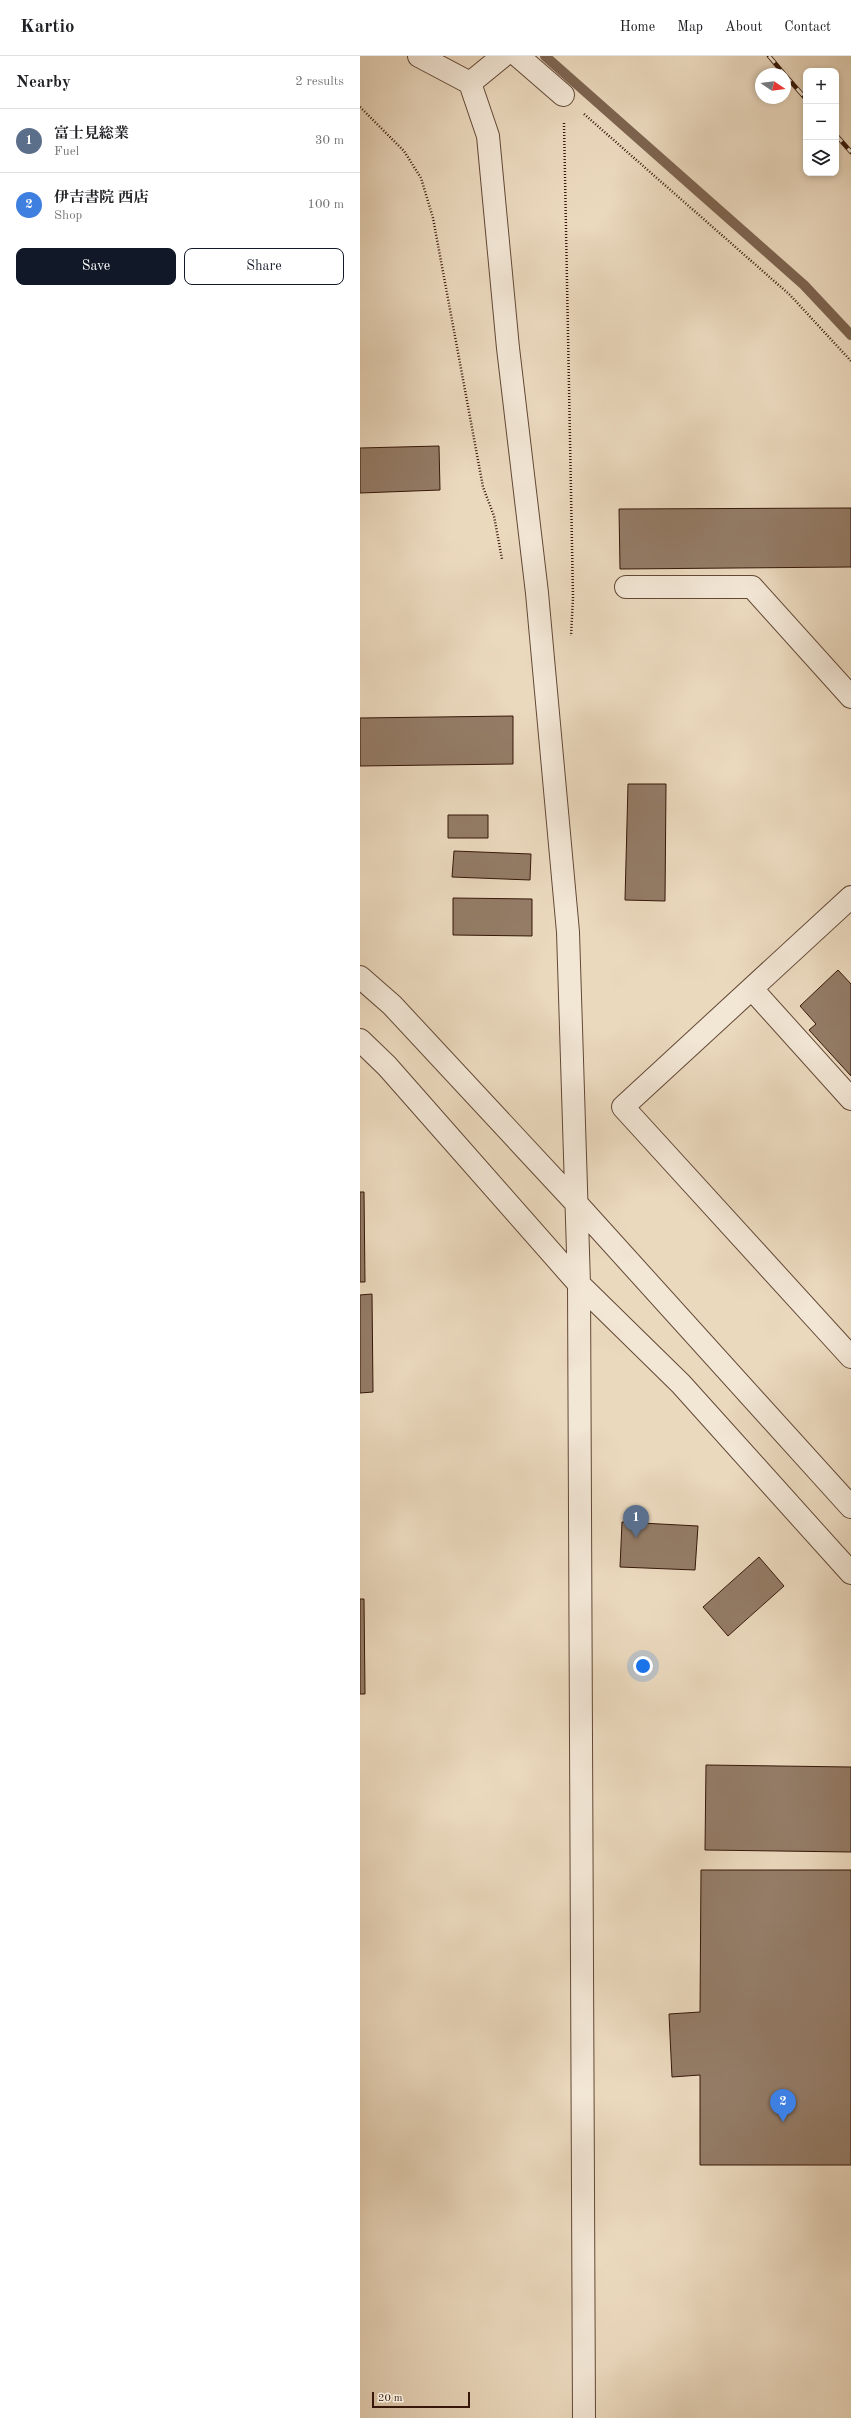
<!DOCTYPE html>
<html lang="en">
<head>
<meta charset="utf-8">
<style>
  body { margin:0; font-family:"Old Standard TT","Noto Serif JP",serif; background:#f6f6f6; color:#202124 }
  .controls { position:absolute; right:12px; top:12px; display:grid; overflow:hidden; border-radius:8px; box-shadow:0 2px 6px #0003 }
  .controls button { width:36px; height:36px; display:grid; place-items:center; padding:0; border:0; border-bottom:1px solid #e0e0e0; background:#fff; color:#202124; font:20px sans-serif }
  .compass { position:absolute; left:395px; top:12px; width:36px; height:36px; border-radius:50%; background:#fff; box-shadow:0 2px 6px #0003; rotate:103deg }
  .scale { position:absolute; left:12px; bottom:10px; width:98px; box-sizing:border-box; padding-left:4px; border:2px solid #361709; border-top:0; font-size:11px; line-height:14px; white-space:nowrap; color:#361709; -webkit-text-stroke:3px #f2e6d5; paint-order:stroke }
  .you { position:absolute; left:283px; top:1610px; width:14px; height:14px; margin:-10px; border:3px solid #fff; border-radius:50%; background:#1a73e8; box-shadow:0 0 0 6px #1a73e833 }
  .badge { display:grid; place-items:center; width:26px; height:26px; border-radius:50%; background:#111827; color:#fff; font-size:13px; font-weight:700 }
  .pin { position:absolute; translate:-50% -33px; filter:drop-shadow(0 1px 2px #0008) }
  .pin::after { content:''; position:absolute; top:21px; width:14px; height:12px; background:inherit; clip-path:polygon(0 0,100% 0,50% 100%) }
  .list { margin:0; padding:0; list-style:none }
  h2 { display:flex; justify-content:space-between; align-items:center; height:52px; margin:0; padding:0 16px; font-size:17px }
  h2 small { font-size:13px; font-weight:400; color:#757577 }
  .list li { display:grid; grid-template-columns:26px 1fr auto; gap:12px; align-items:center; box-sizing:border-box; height:64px; padding:0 16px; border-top:1px solid #e0e0e0 }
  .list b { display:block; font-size:15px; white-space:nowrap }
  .list p { margin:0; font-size:13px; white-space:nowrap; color:#757577 }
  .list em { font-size:13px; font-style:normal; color:#757577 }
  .actions { display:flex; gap:8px; padding:12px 16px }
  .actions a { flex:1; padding:9px 0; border:1px solid #111827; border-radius:8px; text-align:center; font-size:14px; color:#111827 }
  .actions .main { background:#111827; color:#fff }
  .icon { flex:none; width:22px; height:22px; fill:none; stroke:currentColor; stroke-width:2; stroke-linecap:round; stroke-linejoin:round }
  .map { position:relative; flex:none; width:491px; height:2362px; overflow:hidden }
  header { display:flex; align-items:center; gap:24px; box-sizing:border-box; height:56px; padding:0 20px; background:#fff; border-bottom:1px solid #e0e0e0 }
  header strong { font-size:19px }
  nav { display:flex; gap:22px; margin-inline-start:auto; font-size:14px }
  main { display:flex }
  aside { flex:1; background:#fff }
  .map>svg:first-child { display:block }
</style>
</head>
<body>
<header>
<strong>Kartio</strong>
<nav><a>Home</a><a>Map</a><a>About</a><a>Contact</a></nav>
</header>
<main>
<aside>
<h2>Nearby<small>2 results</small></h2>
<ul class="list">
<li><span class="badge" style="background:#5c6f8a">1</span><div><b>富士見総業</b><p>Fuel</p></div><em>30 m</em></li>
<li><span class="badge" style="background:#3f7fe0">2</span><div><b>伊吉書院 西店</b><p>Shop</p></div><em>100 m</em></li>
</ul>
<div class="actions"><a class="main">Save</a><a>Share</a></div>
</aside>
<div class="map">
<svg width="491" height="2362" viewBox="0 0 491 2362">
  <rect width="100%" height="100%" fill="#ebd9be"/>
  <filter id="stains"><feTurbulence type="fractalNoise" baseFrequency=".005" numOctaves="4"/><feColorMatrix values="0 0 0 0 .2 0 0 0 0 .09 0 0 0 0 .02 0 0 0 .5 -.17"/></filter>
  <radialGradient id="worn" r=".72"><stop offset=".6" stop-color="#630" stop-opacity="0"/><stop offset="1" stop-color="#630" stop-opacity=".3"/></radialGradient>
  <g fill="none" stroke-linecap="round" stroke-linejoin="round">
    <path stroke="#7d6450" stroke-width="10" d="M185,0L444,229L491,279"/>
  </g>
  <path fill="#947c67" stroke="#361709" d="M79,390L80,434L0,437V392Z
    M491,452V511L260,513L259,453Z
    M153,660V708L0,710V662Z
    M268,728H306L305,845L265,844Z
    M88,759H128V782H88Z
    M94,795L171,798L170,824L92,821Z
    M93,842L172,843V880L93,879Z
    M478,914L491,928V1020L449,974L456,968L440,950Z
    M0,1136H4L5,1226H0Z
    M12,1238L13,1336L0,1337V1239Z
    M262,1466L338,1470L335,1514L260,1511Z
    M399,1501L424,1530L368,1580L343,1551Z
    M0,1543H4L5,1638H0Z
    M346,1709L491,1711V1796L345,1794Z
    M341,1814H491V2109H340V2019L312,2021L309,1958L340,1956Z"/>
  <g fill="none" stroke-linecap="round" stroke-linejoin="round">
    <defs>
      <path id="minor" d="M59,0L110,27L128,80L148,292L177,537L208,876L219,1228L224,2362
        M158,0L203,39
        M110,27L143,0
        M266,531H392L491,641
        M491,841L263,1051L491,1301
        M0,921L32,949L217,1148L491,1451
        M392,933L491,1043
        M0,984L27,1010L219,1228L321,1328L491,1517"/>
    </defs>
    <use href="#minor" stroke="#634836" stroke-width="24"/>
    <path stroke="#361709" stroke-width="2.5" stroke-dasharray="1 2" stroke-linecap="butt" d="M0,51L44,95L61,122L73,162L123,431L134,460L142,503
      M224,58L430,239L491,305
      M204,67L213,542L211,580"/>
    <use href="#minor" stroke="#f2e6d5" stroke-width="22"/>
    <defs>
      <path id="rail" d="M409,0L424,18
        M425,19L446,43
        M476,79L491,96"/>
    </defs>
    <use href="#rail" stroke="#361709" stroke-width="4.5"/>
    <use href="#rail" stroke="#f2e6d5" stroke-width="3" stroke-dasharray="9" stroke-linecap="butt"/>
  </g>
  <rect width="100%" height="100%" filter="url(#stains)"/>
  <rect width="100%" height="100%" fill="url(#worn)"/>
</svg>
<div class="controls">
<button>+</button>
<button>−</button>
<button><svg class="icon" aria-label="layers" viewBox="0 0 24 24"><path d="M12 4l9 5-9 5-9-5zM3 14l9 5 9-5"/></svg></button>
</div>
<svg class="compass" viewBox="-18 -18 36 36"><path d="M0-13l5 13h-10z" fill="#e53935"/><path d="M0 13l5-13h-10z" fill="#757577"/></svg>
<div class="scale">20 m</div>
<div class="you"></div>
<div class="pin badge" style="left:276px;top:1482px;background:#5c6f8a">1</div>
<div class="pin badge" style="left:423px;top:2066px;background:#3f7fe0">2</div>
</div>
</main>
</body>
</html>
